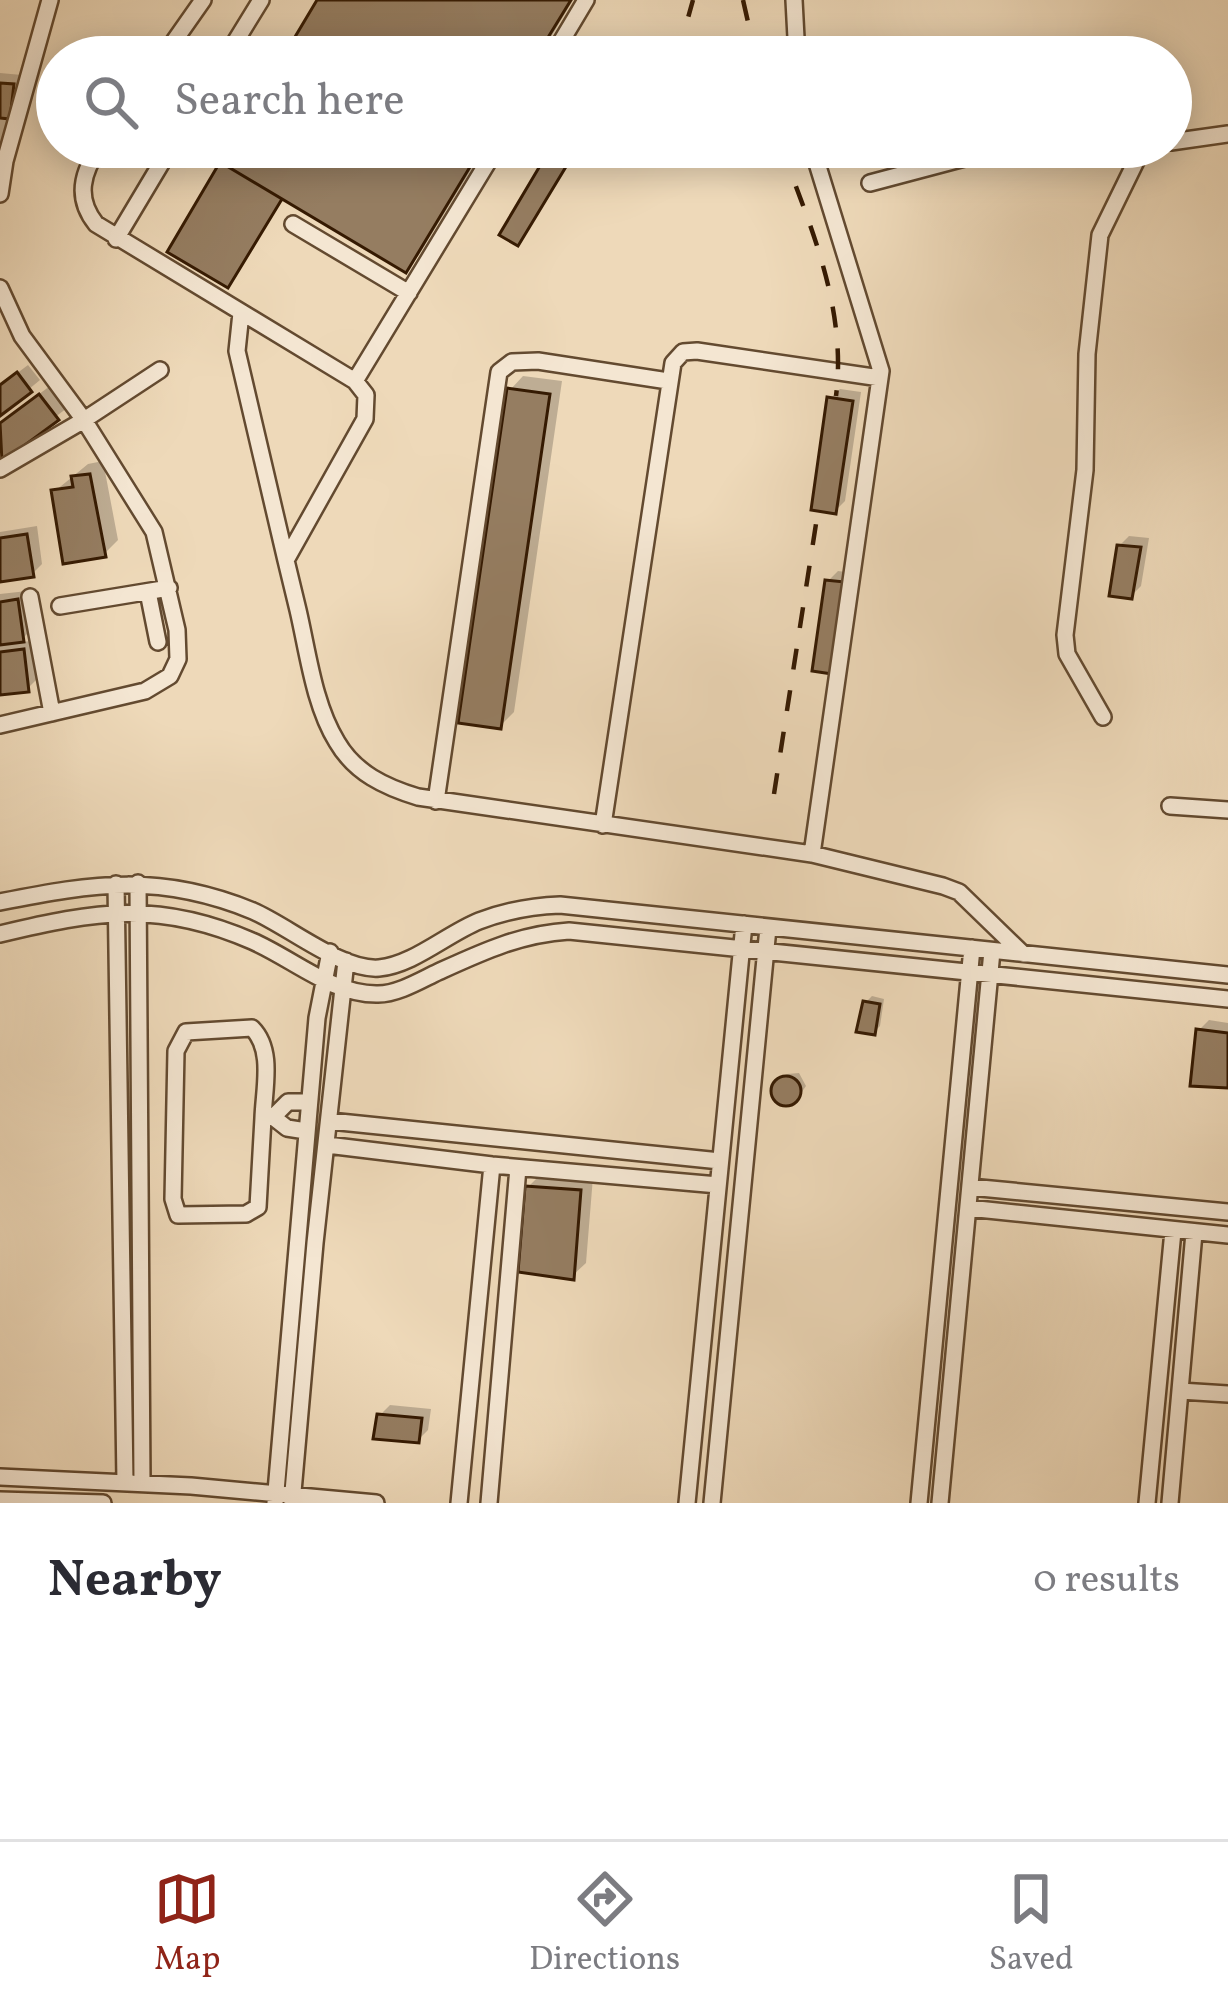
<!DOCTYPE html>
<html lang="en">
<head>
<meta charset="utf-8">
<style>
  body { margin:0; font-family:Vollkorn,serif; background:#f7f7f7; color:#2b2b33 }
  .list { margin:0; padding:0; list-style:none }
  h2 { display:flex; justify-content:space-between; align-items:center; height:156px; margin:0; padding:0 48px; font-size:51px }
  h2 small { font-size:39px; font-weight:400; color:#7c7c81 }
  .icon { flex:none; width:66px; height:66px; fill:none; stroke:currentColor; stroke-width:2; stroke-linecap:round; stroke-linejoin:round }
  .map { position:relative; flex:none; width:1228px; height:1503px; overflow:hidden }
  .search { position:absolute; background:#fff; box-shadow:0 6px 30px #0003; left:36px; right:36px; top:36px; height:132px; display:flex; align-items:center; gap:30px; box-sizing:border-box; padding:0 42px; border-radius:66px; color:#7c7c81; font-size:45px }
  .sheet { height:336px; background:#fff }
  nav { display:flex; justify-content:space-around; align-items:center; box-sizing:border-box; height:168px; border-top:3px solid #e1e1e2; background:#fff; font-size:33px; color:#7c7c81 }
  nav a { display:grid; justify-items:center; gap:6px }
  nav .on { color:#8f2418 }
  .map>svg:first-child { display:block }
</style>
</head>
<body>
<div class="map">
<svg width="1228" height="1503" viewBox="0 0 1228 1503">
  <rect width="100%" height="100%" fill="#eed9b9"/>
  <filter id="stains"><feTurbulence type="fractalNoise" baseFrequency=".00167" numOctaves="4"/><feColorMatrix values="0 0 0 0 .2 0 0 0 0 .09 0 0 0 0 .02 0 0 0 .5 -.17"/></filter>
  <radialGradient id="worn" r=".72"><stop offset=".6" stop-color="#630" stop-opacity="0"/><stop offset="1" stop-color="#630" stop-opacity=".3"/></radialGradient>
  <path fill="#0003" d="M321,0H573L539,57H287Z
    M0,73L22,75L1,147H0Z
    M233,147H485L419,255L405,269L284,197L228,284Z
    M28,365L40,380L0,413V386Z
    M523,376L562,381L514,712L500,726L510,390Z
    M50,386L67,408L2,458L0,423Z
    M840,389L861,392L845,501L835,511L830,399Z
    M103,461L118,540L104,554L55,491L88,464Z
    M37,526L42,564L32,574L0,579V532Z
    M1129,536L1149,538L1141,586L1131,596L1119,546Z
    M838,571L853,573L830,671L828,581Z
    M27,591L32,629L19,642L33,641L37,679L27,689L0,692V594Z
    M872,996L884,999L880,1026L874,1032L866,1002Z
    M1209,1020L1228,1023V1085L1199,1030Z
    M799,1073L806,1086L801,1093L794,1100L783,1103L777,1099L775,1088L780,1081L787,1074Z
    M542,1173L593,1177L586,1263L572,1276L528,1187Z
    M390,1405L431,1409L428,1430L418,1440L380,1415Z"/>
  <path fill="#957d61" stroke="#351a02" stroke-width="3" d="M317,0H571L536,57H283Z
    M0,83L14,84L10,119L0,118Z
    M229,147H482L406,273L220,162Z
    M547,154L567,165L518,246L499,235Z
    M220,162L282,199L228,288L167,252Z
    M17,372L32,392L0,416V385Z
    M507,388L550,394L501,729L458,723Z
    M39,394L59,420L2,462L0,423Z
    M827,397L853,401L836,514L811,510Z
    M90,474L106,557L63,564L51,490L73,487L71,476Z
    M27,534L34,577L0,582V538Z
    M1117,545L1141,547L1132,599L1109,596Z
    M825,580L845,582L832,674L812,671Z
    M18,599L24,642L0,645V602Z
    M24,649L29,692L0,695V652Z
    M863,1001L880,1004L875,1035L856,1032Z
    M1196,1029L1228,1033V1088L1190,1086Z
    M771 1091a15 15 0 1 1 30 0a15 15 0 1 1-30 0Z
    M525,1186L581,1190L574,1280L518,1272Z
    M377,1414L422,1418L419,1443L373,1439Z"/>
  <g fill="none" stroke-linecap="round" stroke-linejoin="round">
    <defs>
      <path id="minor" d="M794,0L797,57
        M163,57L203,0
        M226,57L261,0
        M552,57L586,0
        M1171,142L1228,134
        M100,147C82,172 75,198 96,224L355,381L366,395L365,419L286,560
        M870,183L1006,147
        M0,194L5,161L50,0
        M293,224L409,293
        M116,239L171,147
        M0,288L22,336L84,420L154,532L177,630L178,659L170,676L145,691L0,725
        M241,313L237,351C257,438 277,524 298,610C308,653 314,705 337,742C355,773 385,787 418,797L812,854L943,886L959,892L1023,954
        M355,381L497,147
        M0,469L84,420L160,370
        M148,592L158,642
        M30,597L52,713
        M60,606L169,588
        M1103,717L1067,654L1065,635L1085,470L1087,354L1100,235L1143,147
        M436,801L499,372L512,362L538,361L668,381
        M1170,806L1228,810
        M603,825L673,363L683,352L697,351L880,378
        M812,854L881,371L812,147
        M138,883L142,1483
        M116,884L125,1482
        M0,902C95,883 160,873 253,911C288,926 342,971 379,968C413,965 447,934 479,921C505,911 532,906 560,905L1228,975
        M0,934C96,911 158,900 252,941C292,958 332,995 378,994C398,994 421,980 438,972C482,952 520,934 569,931L1228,999
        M263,1118C264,1088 274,1050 252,1028L186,1032L176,1051L173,1199L178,1215L246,1214L258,1207L263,1118L273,1117
        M330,1121L720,1161
        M306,1131L287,1128L273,1117L288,1102H309
        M327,1145L492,1165L718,1185
        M970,1187L1228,1212
        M968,1208L1228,1235
        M1180,1391L1228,1394
        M0,1477L191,1486L376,1503
        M0,1500L103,1503
        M275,1503L317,1018L330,952
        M292,1503L315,1243L346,961
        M459,1503L492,1165
        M489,1503L518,1168
        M687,1503L744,924
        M712,1503L768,928
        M919,1503L972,948
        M940,1503L992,951
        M1147,1503L1173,1231
        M1170,1503L1194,1233"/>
    </defs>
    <use href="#minor" stroke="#634a30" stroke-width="20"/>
    <use href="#minor" stroke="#f4e6d2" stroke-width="15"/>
    <path stroke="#351a02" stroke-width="4.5" stroke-dasharray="21 21" stroke-linecap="butt" d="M743,0L756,57
      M677,57L693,0
      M781,147C811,227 847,309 836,396
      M774,794L818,511"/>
  </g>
  <rect width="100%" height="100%" filter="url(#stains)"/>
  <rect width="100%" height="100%" fill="url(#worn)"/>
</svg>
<div class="search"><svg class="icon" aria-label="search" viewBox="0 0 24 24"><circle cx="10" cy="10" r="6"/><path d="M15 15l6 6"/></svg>Search here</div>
</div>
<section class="sheet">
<h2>Nearby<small>0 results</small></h2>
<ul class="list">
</ul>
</section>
<nav>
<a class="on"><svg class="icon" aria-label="map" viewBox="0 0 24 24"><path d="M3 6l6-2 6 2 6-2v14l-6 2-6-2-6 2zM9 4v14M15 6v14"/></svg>Map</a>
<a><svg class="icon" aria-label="directions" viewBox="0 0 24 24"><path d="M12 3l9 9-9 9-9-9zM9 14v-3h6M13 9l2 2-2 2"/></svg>Directions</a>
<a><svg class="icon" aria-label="saved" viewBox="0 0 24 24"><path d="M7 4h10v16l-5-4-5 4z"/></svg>Saved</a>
</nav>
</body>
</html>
